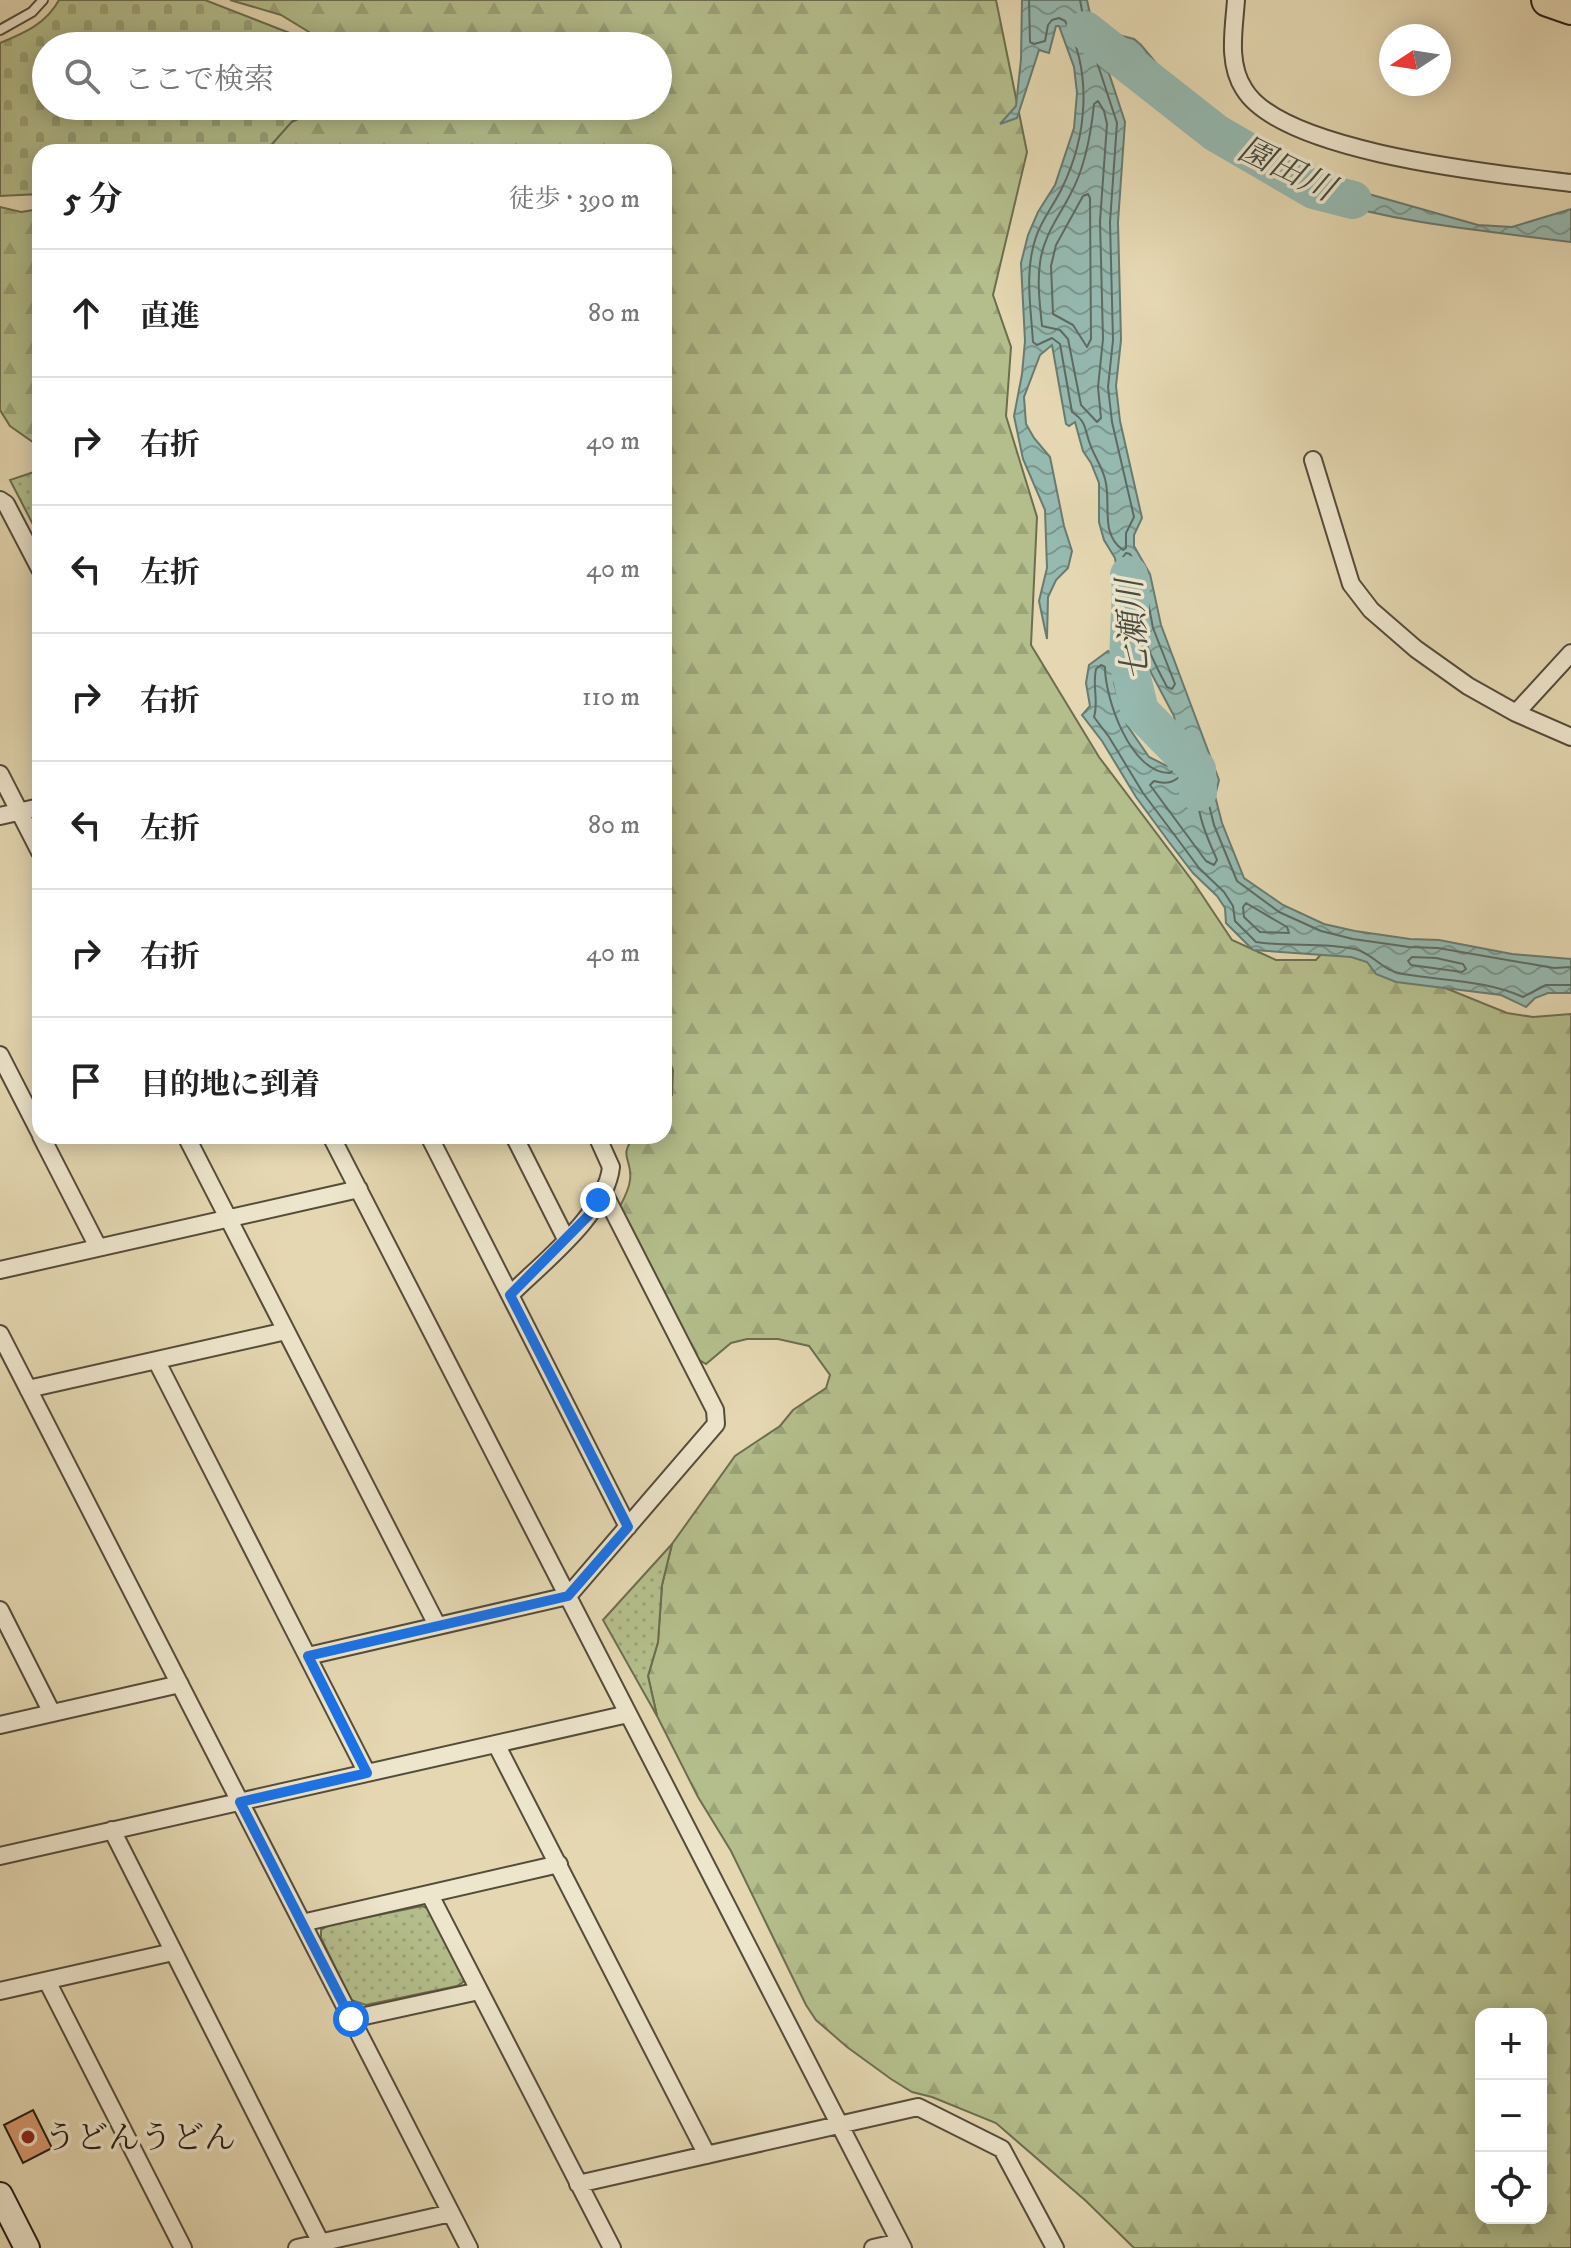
<!DOCTYPE html>
<html lang="ja">
<head>
<meta charset="utf-8">
<style>
  body { margin:0; font-family:"IM FELL DW Pica","Noto Serif JP",serif; background:#f6f6f6; color:#222 }
  .controls { position:absolute; right:24px; bottom:24px; display:grid; overflow:hidden; border-radius:16px; box-shadow:0 4px 20px #0003 }
  .controls button { width:72px; height:72px; display:grid; place-items:center; padding:0; border:0; border-bottom:2px solid #e0e0e0; background:#fff; color:#222; font:40px sans-serif }
  .compass { position:absolute; left:1379px; top:24px; width:72px; height:72px; border-radius:50%; background:#fff; box-shadow:0 4px 20px #0003; rotate:258deg }
  .stop { position:absolute; width:24px; height:24px; margin:-18px; border:6px solid #1a73e8; border-radius:50%; background:#fff }
  .stop.end { background:#1a73e8; border-color:#fff; box-shadow:0 2px 8px #0008 }
  .list { margin:0; padding:0; list-style:none }
  h2 { display:flex; justify-content:space-between; align-items:center; height:104px; margin:0; padding:0 32px; font-size:34px }
  h2 small { font-size:26px; font-weight:400; color:#767676 }
  .list li { display:grid; grid-template-columns:52px 1fr auto; gap:24px; align-items:center; box-sizing:border-box; height:128px; padding:0 32px; border-top:2px solid #e0e0e0 }
  .list b { display:block; font-size:30px; white-space:nowrap }
  .list em { font-size:26px; font-style:normal; color:#767676 }
  .icon { flex:none; width:44px; height:44px; fill:none; stroke:currentColor; stroke-width:2; stroke-linecap:round; stroke-linejoin:round }
  .map { position:relative; flex:none; width:1571px; height:2248px; overflow:hidden }
  .search { position:absolute; background:#fff; box-shadow:0 4px 20px #0003; left:32px; top:32px; width:640px; height:88px; display:flex; align-items:center; gap:20px; box-sizing:border-box; padding:0 28px; border-radius:44px; color:#767676; font-size:30px }
  .panel { position:absolute; background:#fff; box-shadow:0 4px 20px #0003; left:32px; top:144px; width:640px; height:1000px; border-radius:24px }
  .map>svg:first-child { display:block }
</style>
</head>
<body>
<div class="map">
<svg width="1571" height="2248" viewBox="0 0 1571 2248">
  <defs>
    <pattern id="forest-firs" width="22" height="20" patternUnits="userSpaceOnUse" patternTransform="scale(2)"><rect width="22" height="20" fill="#b4be8c"/><path d="M5 1l3.5 6h-7zM16 11l3.5 6h-7z" fill="#9ba378"/></pattern>
    <pattern id="cemetery-stones" width="16" height="16" patternUnits="userSpaceOnUse" patternTransform="scale(2)"><rect width="16" height="16" fill="#b4be8c"/><path d="M2 7V4a2 2 0 0 1 4 0v3zM10 15v-3a2 2 0 0 1 4 0v3z" fill="#9ba378"/></pattern>
    <pattern id="park-dots" width="8" height="8" patternUnits="userSpaceOnUse" patternTransform="scale(2)"><rect width="8" height="8" fill="#b4be8c"/><path d="M2 2h.1M6 6h.1" fill="none" stroke="#9ba378" stroke-width="1.8" stroke-linecap="round"/></pattern>
    <pattern id="water-waves" width="16" height="10" patternUnits="userSpaceOnUse" patternTransform="scale(2)"><rect width="16" height="10" fill="#96b9b0"/><path d="M0 5q4-4 8 0t8 0" fill="none" stroke="#7a968e"/></pattern>
  </defs>
  <rect width="100%" height="100%" fill="#e4d7b1"/>
  <filter id="stains"><feTurbulence type="fractalNoise" baseFrequency=".0025" numOctaves="4"/><feColorMatrix values="0 0 0 0 .2 0 0 0 0 .09 0 0 0 0 .02 0 0 0 .5 -.17"/></filter>
  <radialGradient id="worn" r=".72"><stop offset=".6" stop-color="#630" stop-opacity="0"/><stop offset="1" stop-color="#630" stop-opacity=".3"/></radialGradient>
  <path fill="url(#forest-firs)" stroke="#6c6e50" stroke-width="2" fill-rule="evenodd" d="M230,0H996L1027,152L993,295L1011,347L1006,416L1037,517L1031,645L1099,757L1194,883L1232,940L1276,960H1316L1324,951L1344,947L1507,1013L1533,1017L1571,1014V2248H1134L1086,2201L996,2123L932,2097L912,2092L891,2079L847,2047L816,2020L806,2005L731,1851L698,1797L657,1716L648,1676L658,1642L662,1585L672,1544L735,1456L780,1426L793,1410L826,1388L830,1375L809,1346L778,1339H747L731,1343L706,1364L691,1355L617,1212C622,1202 629,1191 630,1180C633,1159 617,1157 635,1136H664V1108L672,1095L673,1070L664,1048V152H266L289,123L310,114L312,106H658V46H311L309,32L281,15ZM1481,2014H1541V2218H1481Z
    M0,207L21,212L40,209V447L10,426L0,410Z"/>
  <path fill="url(#cemetery-stones)" stroke="#6c6e50" stroke-width="2" d="M59,0H205L295,35L297,46H46V106H295L297,116L265,152H40V194L0,196V43C24,33 46,24 59,0Z"/>
  <path fill="url(#park-dots)" stroke="#6c6e50" stroke-width="2" d="M40,470V538L10,480Z
    M672,1544L662,1585L658,1642L648,1676L657,1716L603,1620Z
    M422,1906L432,1910L465,1975L463,1982L457,1986L366,2005L351,2000L321,1938V1930L329,1925Z"/>
  <path fill="url(#water-waves)" stroke="#687b71" stroke-width="2" d="M1022,0H1087L1091,18L1099,30L1134,39L1141,45L1168,77L1179,97L1208,123L1358,191L1478,225L1512,227L1571,209V242C1486,231 1400,224 1318,198L1308,191L1291,167L1244,153L1205,137L1189,126L1162,84L1134,56L1111,48L1101,49L1125,122L1118,222L1121,340L1116,386L1120,421L1142,518L1134,535V546L1150,574L1161,625L1219,780L1215,796L1222,823L1244,878L1283,905L1324,924L1355,931L1410,939L1439,940L1512,954L1571,959V993H1548L1535,998L1526,1007L1501,995L1396,982L1376,974L1367,962L1351,957L1253,950L1226,923L1225,908L1217,896L1193,873L1169,842L1136,797L1102,741L1082,715L1090,706L1086,683L1089,665L1108,651L1117,657L1114,683L1127,725L1149,757L1167,766L1180,747L1174,716L1138,648L1123,608L1115,558L1104,540L1099,522V483L1091,463L1083,451L1075,422L1069,426L1066,424L1052,345L1040,355L1024,397L1026,424L1034,438L1050,457L1064,526L1072,551L1068,568L1056,580L1048,597L1047,639L1039,601L1047,568L1045,510L1023,459L1014,416L1022,374L1025,341L1021,263L1028,235L1038,212L1055,185L1074,128L1077,93L1074,67L1059,26H1056L1049,53L1039,50L1017,118L1000,124L1016,106L1021,59Z"/>
  <g fill="none" stroke-linecap="round" stroke-linejoin="round">
    <path stroke="#5d6b62" stroke-width="2" d="M1029,0L1030,42L1034,44L1045,41L1048,25L1052,20L1059,18L1065,21C1093,72 1087,137 1062,188C1054,205 1042,219 1036,237C1024,271 1031,308 1033,342L1037,345L1052,338L1060,344L1072,412C1087,422 1084,428 1090,444C1094,456 1102,466 1105,479C1112,503 1099,533 1123,550L1126,548V533L1134,517L1112,422L1108,387L1113,340L1110,222L1117,123L1094,53L1097,39L1084,21L1080,0
      M1098,101L1104,111L1107,124L1100,221L1103,339L1098,387L1101,418L1097,422L1081,405L1068,339L1060,330L1042,326C1040,306 1037,283 1040,263C1043,237 1058,218 1070,195C1085,168 1091,134 1094,104Z
      M1088,194L1090,198L1091,339L1087,347L1073,325L1053,314L1051,266L1056,245L1083,196Z
      M1126,553L1130,554L1143,576L1153,628L1175,684L1172,689L1167,687C1141,639 1132,610 1123,557Z
      M1193,767C1202,778 1197,785 1198,797C1198,819 1209,841 1217,860L1214,865L1206,861L1150,785L1154,781C1173,787 1178,777 1193,767Z
      M1246,903L1287,927L1289,933L1260,932L1244,917L1243,907Z
      M1412,957L1436,958L1463,964L1466,969L1462,972L1411,965L1408,961Z
      M1571,967L1554,968L1438,948L1409,947L1353,939L1321,931L1279,912L1237,881L1214,825L1207,797L1210,780L1196,745L1189,744L1180,764L1170,773C1131,774 1105,699 1105,667L1101,665L1096,669C1092,687 1099,700 1094,717L1109,737L1143,793L1176,837L1199,868L1224,892L1233,906L1235,921L1256,942C1288,947 1323,942 1355,949C1374,954 1382,971 1403,974C1443,981 1486,980 1523,997L1546,985H1571"/>
    <path stroke="#96b9b0" stroke-width="38" d="M1085,30L1216,133L1314,190L1353,200
      M1129,575L1131,587L1128,661L1140,711L1197,769L1198,792"/>
  </g>
  <path fill="#d7996e" stroke="#241d13" stroke-width="2" d="M33,2110L52,2148L23,2163L4,2125Z"/>
  <g fill="none" stroke-linecap="round" stroke-linejoin="round">
    <defs>
      <path id="lane" d="M0,30L32,12L43,0"/>
      <path id="street" d="M1236,0C1234,29 1227,63 1244,89C1282,153 1498,174 1571,183
        M1313,460L1351,584L1371,610L1416,649L1468,686L1516,713L1571,737
        M0,500L6,504L40,569
        M1516,713L1571,653
        M0,774L40,852
        M0,816L40,807
        M0,1055L40,1133
        M41,1136L98,1247
        M186,1136L437,1625
        M331,1136L903,2248
        M429,1136L628,1527
        M514,1136L566,1239
        M0,1270L359,1189
        M510,1295C542,1263 606,1214 611,1167L597,1136
        M0,1334L469,2248
        M157,1362L367,1773
        M28,1389L286,1331
        M0,1610L52,1713
        M308,1656L568,1596L716,1424L715,1410L603,1191
        M0,1725L180,1684
        M496,1744L707,2155
        M112,1830L321,2243
        M0,1856L628,1714
        M430,1895L612,2248
        M302,1923L559,1864
        M47,1981L183,2248
        M0,1991L173,1952
        M351,2019L479,1991
        M578,2184L918,2107L1002,2149L1055,2248
        M297,2248L451,2213
        M873,2248L900,2242"/>
      <path id="secondary" d="M0,2195L27,2248"/>
      <path id="highway" d="M1548,0L1571,8"/>
    </defs>
    <use href="#lane" stroke="#544c3a" stroke-width="12"/>
    <use href="#street" stroke="#544c3a" stroke-width="20"/>
    <use href="#secondary" stroke="#241d13" stroke-width="28"/>
    <use href="#highway" stroke="#241d13" stroke-width="36"/>
    <use href="#lane" stroke="#ede5cc" stroke-width="8"/>
    <use href="#street" stroke="#ede5cc" stroke-width="16"/>
    <use href="#secondary" stroke="#ede5cc" stroke-width="24"/>
    <use href="#highway" stroke="#e4d7b1" stroke-width="32"/>
  </g>
  <g fill="none" stroke-linecap="round" stroke-linejoin="round">
    <path stroke="#1a73e8" stroke-width="10" d="M351,2019L240,1802L367,1773L308,1656L568,1596L628,1527L510,1295L588,1216L598,1200"/>
  </g>
  <circle fill="#8f2418" stroke="#ede5cc" stroke-width="3" cx="28" cy="2137" r="8"/>
  <g text-anchor="middle" stroke-width="7" stroke-linejoin="round" paint-order="stroke">
    <g font-size="32" fill="#241d13" stroke="#ede5cc" text-anchor="start">
      <text x="44" y="2148">うどんうどん</text>
    </g>
    <g font-size="34" font-style="italic" fill="#464c42" stroke="#ede5cc">
      <text transform="translate(1287 168) rotate(26)" y="12">園田川</text>
      <text transform="translate(1132 630) rotate(-94)" y="12">七瀬川</text>
    </g>
  </g>
  <rect width="100%" height="100%" filter="url(#stains)"/>
  <rect width="100%" height="100%" fill="url(#worn)"/>
</svg>
<div class="controls">
<button>+</button>
<button>−</button>
<button><svg class="icon" aria-label="locate" viewBox="0 0 24 24"><circle cx="12" cy="12" r="6"/><path d="M12 2v4M12 18v4M2 12h4M18 12h4"/></svg></button>
</div>
<svg class="compass" viewBox="-18 -18 36 36"><path d="M0-13l5 13h-10z" fill="#e53935"/><path d="M0 13l5-13h-10z" fill="#767676"/></svg>
<div class="stop" style="left:351px;top:2019px"></div>
<div class="stop end" style="left:598px;top:1200px"></div>
<div class="search"><svg class="icon" aria-label="search" viewBox="0 0 24 24"><circle cx="10" cy="10" r="6"/><path d="M15 15l6 6"/></svg>ここで検索</div>
<section class="panel">
<h2>5 分<small>徒歩 · 390 m</small></h2>
<ul class="list">
<li><svg class="icon" aria-label="ahead" viewBox="0 0 24 24"><path d="M12 20V5M6 11l6-6 6 6"/></svg><div><b>直進</b></div><em>80 m</em></li>
<li><svg class="icon" aria-label="right" viewBox="0 0 24 24"><path d="M7 20v-9h11M14 6l5 5-5 5"/></svg><div><b>右折</b></div><em>40 m</em></li>
<li><svg class="icon" aria-label="left" viewBox="0 0 24 24"><path d="M17 20v-9H6M10 6l-5 5 5 5"/></svg><div><b>左折</b></div><em>40 m</em></li>
<li><svg class="icon" aria-label="right" viewBox="0 0 24 24"><path d="M7 20v-9h11M14 6l5 5-5 5"/></svg><div><b>右折</b></div><em>110 m</em></li>
<li><svg class="icon" aria-label="left" viewBox="0 0 24 24"><path d="M17 20v-9H6M10 6l-5 5 5 5"/></svg><div><b>左折</b></div><em>80 m</em></li>
<li><svg class="icon" aria-label="right" viewBox="0 0 24 24"><path d="M7 20v-9h11M14 6l5 5-5 5"/></svg><div><b>右折</b></div><em>40 m</em></li>
<li><svg class="icon" aria-label="arrive" viewBox="0 0 24 24"><path d="M6 21V4h12l-3 4 3 4H6"/></svg><div><b>目的地に到着</b></div></li>
</ul>
</section>
</div>
</body>
</html>
